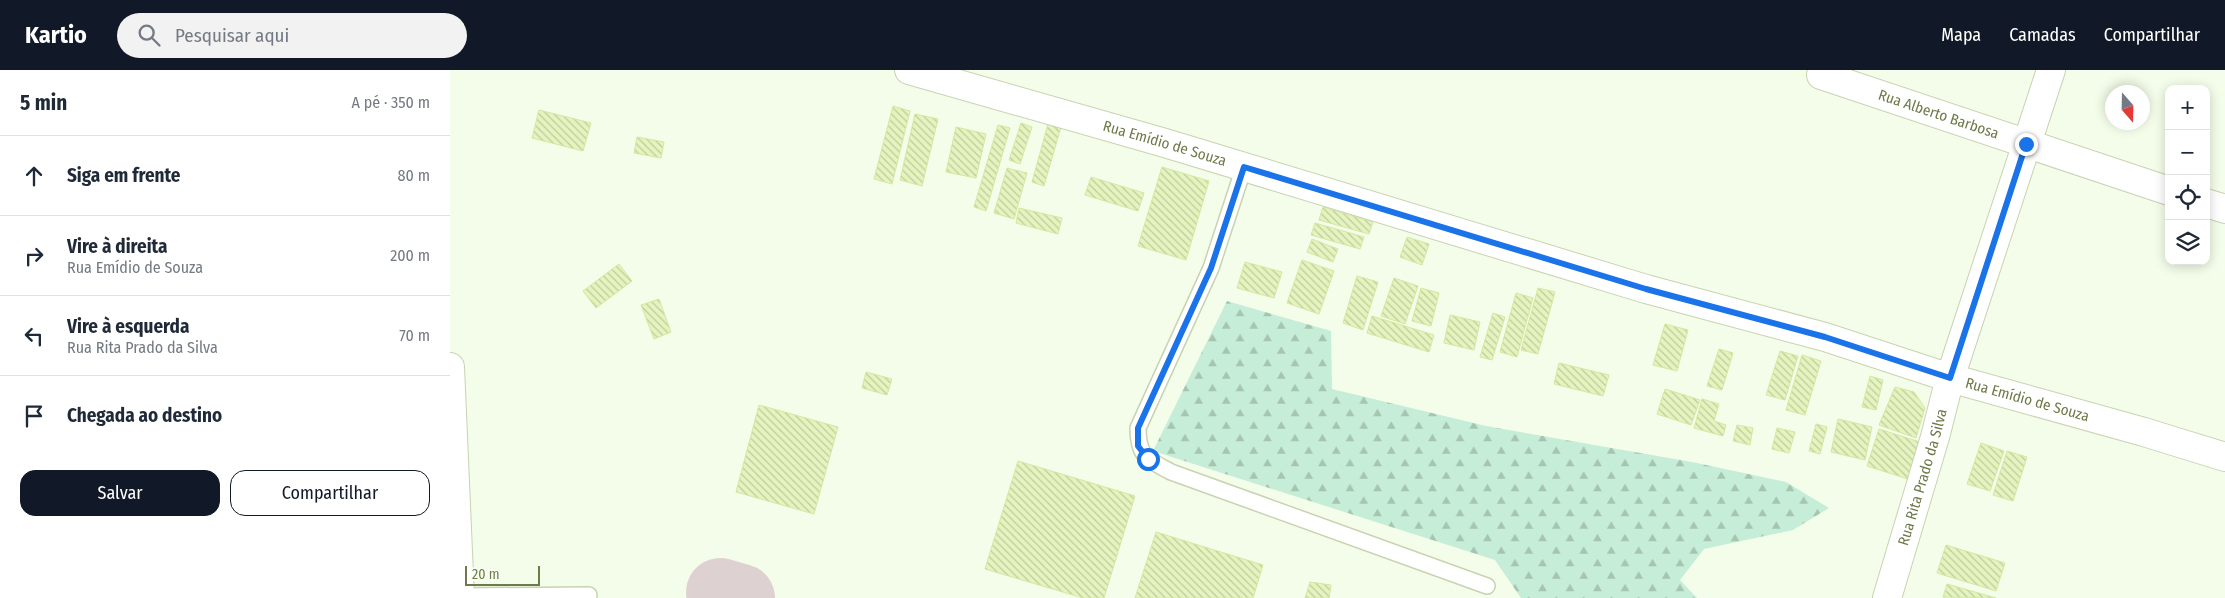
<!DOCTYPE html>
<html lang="pt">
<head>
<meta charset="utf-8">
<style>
  body { margin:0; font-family:"Fira Sans Condensed",sans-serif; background:#f2f2f3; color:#1f2937 }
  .controls { position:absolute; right:15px; top:15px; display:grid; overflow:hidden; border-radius:10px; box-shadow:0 2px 12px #0003 }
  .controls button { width:45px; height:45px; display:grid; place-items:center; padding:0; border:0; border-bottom:1px solid #e0e1e3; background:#fff; color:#1f2937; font:25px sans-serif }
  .compass { position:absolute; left:1655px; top:15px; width:45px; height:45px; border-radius:50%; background:#fff; box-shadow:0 2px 12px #0003; rotate:160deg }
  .scale { position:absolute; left:15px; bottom:12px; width:75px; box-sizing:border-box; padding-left:5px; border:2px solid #6f7a4a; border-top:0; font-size:14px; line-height:18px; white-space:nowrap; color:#6f7a4a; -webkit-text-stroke:4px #f8fff0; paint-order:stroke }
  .stop { position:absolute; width:15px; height:15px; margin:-11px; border:4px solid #1a73e8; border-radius:50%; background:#fff }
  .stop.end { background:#1a73e8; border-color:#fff; box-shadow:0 1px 5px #0008 }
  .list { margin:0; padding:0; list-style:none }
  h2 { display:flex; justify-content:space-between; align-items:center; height:65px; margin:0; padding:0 20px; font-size:21px }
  h2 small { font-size:16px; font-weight:400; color:#747a83 }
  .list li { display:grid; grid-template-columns:32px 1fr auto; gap:15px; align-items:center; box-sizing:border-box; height:80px; padding:0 20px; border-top:1px solid #e0e1e3 }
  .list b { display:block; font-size:19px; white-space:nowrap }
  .list p { margin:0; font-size:16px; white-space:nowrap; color:#747a83 }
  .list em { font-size:16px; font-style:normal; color:#747a83 }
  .actions { display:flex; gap:10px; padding:15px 20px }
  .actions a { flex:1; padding:11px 0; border:1px solid #111827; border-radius:15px; text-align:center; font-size:18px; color:#111827 }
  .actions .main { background:#111827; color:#fff }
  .icon { flex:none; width:28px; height:28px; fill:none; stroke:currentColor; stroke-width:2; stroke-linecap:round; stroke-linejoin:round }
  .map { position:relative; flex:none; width:1775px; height:528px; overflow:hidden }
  header { display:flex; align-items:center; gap:30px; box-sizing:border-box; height:70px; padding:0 25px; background:#111827; color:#fff }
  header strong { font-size:24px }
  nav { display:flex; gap:28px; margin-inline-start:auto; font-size:18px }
  .search { width:350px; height:45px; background:#f2f2f3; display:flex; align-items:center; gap:12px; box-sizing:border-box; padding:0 18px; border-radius:28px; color:#747a83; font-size:19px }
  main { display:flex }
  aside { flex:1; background:#fff }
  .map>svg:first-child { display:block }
</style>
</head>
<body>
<header>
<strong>Kartio</strong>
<div class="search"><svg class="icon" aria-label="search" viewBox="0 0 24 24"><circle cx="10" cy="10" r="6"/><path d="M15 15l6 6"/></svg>Pesquisar aqui</div>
<nav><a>Mapa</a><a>Camadas</a><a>Compartilhar</a></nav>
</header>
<main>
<aside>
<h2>5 min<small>A pé · 350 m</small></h2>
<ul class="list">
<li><svg class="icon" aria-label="ahead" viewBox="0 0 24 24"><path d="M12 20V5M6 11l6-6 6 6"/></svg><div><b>Siga em frente</b></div><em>80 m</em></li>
<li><svg class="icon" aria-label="right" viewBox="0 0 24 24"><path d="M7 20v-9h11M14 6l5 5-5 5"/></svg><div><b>Vire à direita</b><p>Rua Emídio de Souza</p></div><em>200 m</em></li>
<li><svg class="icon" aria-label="left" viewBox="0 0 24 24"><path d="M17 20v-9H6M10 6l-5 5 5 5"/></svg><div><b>Vire à esquerda</b><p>Rua Rita Prado da Silva</p></div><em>70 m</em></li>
<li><svg class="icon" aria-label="arrive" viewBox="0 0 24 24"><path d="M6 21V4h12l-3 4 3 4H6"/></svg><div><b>Chegada ao destino</b></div></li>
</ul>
<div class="actions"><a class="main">Salvar</a><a>Compartilhar</a></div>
</aside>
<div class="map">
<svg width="1775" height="528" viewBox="0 0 1775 528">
  <defs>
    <pattern id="forest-firs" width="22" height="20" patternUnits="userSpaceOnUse" patternTransform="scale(1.25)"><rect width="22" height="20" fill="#c6edd8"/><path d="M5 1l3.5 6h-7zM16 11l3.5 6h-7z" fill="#a5c5b1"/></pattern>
    <pattern id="building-back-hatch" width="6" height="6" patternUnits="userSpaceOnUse" patternTransform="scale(1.25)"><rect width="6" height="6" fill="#e5f4bf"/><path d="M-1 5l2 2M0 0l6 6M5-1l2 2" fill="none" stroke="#becb9d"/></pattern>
  </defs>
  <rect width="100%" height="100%" fill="#f3fde9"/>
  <path fill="url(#forest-firs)" d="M777,231L881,261L882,319L1036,356L1242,392L1336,412L1379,438L1343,460L1254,479L1230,510L1247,528H1071L1045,490L703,381Z"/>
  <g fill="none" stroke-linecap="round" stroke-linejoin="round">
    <path stroke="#ded1d2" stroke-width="68" d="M270,522L291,528"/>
  </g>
  <path fill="url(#building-back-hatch)" stroke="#d4e89f" d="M443,36L460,41L442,114L424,109Z
    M89,40L141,53L133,81L82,68Z
    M465,44L488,49L472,116L450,110Z
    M571,53L582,57L570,94L559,90Z
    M598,54L611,57L594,116L582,112Z
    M548,55L560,58L536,141L524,137Z
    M506,57L536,64L526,108L496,102Z
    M187,67L214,72L211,88L184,83Z
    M712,97L759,111L736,190L688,176Z
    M557,98L577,103L564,149L544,143Z
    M641,107L694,123L688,141L635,125Z
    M873,137L923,152L919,164L869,150Z
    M569,138L612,148L608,164L566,153Z
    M865,153L914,167L910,179L861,165Z
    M957,167L979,174L972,195L950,187Z
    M862,169L888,179L883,192L857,182Z
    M852,190L884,201L869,244L837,233Z
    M795,192L832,202L824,228L787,218Z
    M169,194L182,211L146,238L133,221Z
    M907,206L928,212L913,260L893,253Z
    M944,208L968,216L955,254L931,246Z
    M971,218L989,223L981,256L962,251Z
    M1088,218L1105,222L1088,284L1071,280Z
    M1066,223L1083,228L1067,287L1050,282Z
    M209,229L221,262L204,269L191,235Z
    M1043,243L1055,247L1042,290L1030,287Z
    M1000,245L1030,252L1024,280L994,273Z
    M922,246L984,265L979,282L917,263Z
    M1215,254L1238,260L1227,301L1203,295Z
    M1269,279L1283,283L1272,320L1257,316Z
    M1330,281L1348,286L1335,330L1316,325Z
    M1352,285L1371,291L1355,345L1336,340Z
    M1109,293L1159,305L1153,326L1104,314Z
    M416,302L442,309L437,325L412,318Z
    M1420,306L1433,310L1426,340L1412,337Z
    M1445,317L1464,322L1475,338L1466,368L1429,355Z
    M1215,319L1250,330L1241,355L1207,344Z
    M1252,329L1269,334L1264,351L1276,355L1273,366L1244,358Z
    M309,335L388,357L364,444L286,422Z
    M1388,349L1422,357L1415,390L1381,382Z
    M1366,354L1377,357L1370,384L1359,381Z
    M1287,355L1303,358L1300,375L1283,371Z
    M1327,358L1345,362L1339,383L1322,379Z
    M1429,359L1473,373L1461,410L1417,396Z
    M1531,373L1554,381L1540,421L1517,414Z
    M1557,381L1577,387L1563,431L1543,425Z
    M568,391L685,426L654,528H633L535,499Z
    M706,462L813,495L803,528H685Z
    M1496,475L1555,493L1546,521L1487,503Z
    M860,512L881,515L879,528H855Z
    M1497,514L1546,528L1493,527Z"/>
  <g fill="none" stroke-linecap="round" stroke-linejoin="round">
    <defs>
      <path id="service" d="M794,97L761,198L688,358C688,387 697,389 721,402L1037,516
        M10,526L139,525"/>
      <g id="minor">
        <path id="s1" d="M459,0L715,73L1196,219L1375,267L1500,308L1694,362L1775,387"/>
        <path id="s2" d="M1371,5L1719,121"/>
        <path d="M1756,133L1775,139"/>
        <path id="s3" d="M1437,528L1485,367L1500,308L1601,0"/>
      </g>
      <path id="tertiary" d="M0,297L10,528"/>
    </defs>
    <use href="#service" stroke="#c8d3b0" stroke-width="18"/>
    <use href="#minor" stroke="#c8d3b0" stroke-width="30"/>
    <use href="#tertiary" stroke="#c8d3b0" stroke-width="30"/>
    <use href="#service" stroke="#fff" stroke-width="15"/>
    <use href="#minor" stroke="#fff" stroke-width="28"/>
    <use href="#tertiary" stroke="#fff" stroke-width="28"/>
  </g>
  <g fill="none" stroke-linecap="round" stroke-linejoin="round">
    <path stroke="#1a73e8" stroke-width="6" d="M698,389L688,376V358L761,198L794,97L1196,219L1375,267L1500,308L1576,74"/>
  </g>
  <g text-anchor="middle" stroke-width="4.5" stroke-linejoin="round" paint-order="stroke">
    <g font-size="15" fill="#6f7a4a" stroke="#f8fff0">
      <text dy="5" stroke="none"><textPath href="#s2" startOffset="124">Rua Alberto Barbosa</textPath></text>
      <text dy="5" stroke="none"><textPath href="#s1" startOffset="266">Rua Emídio de Souza</textPath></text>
      <text dy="5" stroke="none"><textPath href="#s1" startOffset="1166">Rua Emídio de Souza</textPath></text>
      <text dy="5" stroke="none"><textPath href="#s3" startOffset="126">Rua Rita Prado da Silva</textPath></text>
    </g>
  </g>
</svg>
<div class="controls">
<button>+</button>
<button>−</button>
<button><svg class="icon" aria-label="locate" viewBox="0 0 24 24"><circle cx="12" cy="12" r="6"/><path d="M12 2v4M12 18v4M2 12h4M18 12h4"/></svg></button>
<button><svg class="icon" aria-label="layers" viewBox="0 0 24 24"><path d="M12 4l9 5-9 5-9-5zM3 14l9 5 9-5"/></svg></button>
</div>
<svg class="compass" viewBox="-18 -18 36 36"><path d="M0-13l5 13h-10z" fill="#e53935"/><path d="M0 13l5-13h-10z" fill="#747a83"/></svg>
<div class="scale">20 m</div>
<div class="stop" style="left:698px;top:389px"></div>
<div class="stop end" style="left:1576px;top:74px"></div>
</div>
</main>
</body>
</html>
